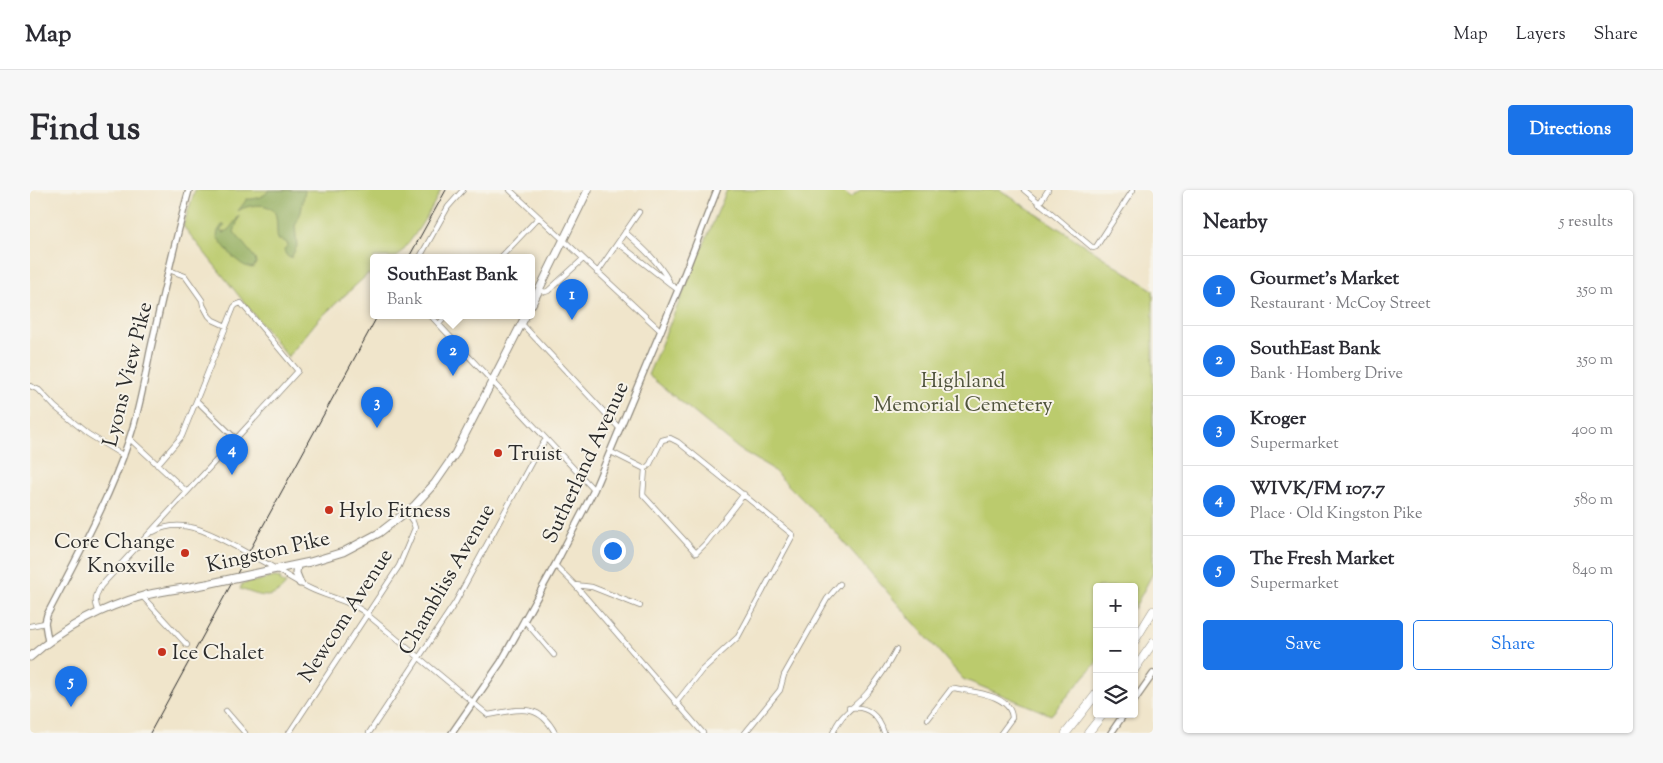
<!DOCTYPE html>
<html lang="en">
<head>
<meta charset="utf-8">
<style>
  body { margin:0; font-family:"Sorts Mill Goudy",serif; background:#f7f7f7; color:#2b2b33 }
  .controls { position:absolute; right:15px; bottom:15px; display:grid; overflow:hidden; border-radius:5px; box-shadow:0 1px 4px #0004 }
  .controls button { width:45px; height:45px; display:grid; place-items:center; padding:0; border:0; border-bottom:1px solid #e1e1e2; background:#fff; color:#2b2b33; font:25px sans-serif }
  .you { position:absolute; left:582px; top:360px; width:18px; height:18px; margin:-12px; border:4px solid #fff; border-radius:50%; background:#1a73e8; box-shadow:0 0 0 8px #1a73e833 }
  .badge { display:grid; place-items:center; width:32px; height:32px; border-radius:50%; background:#1a73e8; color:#fff; font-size:16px; font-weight:700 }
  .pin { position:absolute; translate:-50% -41px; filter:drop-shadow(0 1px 2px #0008) }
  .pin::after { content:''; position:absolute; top:26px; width:18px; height:15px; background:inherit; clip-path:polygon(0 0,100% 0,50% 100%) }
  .popup { position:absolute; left:340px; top:64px; width:165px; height:65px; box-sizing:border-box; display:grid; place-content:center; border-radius:5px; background:#fff; filter:drop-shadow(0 1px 4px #0005); font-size:16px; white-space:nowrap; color:#7c7c81 }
  .popup b { font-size:19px; color:#2b2b33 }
  .popup::after { content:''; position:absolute; left:50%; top:100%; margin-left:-10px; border:10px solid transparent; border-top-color:#fff }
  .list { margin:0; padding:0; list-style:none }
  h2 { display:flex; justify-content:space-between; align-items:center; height:65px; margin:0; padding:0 20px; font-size:21px }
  h2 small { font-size:16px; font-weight:400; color:#7c7c81 }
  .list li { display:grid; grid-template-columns:32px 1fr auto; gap:15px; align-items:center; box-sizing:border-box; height:70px; padding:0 20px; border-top:1px solid #e1e1e2 }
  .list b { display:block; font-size:19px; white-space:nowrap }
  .list p { margin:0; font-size:16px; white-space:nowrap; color:#7c7c81 }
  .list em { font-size:16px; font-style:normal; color:#7c7c81 }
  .actions { display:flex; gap:10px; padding:15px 20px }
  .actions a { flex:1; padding:11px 0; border:1px solid #1a73e8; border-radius:5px; text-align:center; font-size:18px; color:#1a73e8 }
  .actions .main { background:#1a73e8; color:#fff }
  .icon { flex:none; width:28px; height:28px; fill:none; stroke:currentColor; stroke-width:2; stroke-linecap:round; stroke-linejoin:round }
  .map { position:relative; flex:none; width:1123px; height:543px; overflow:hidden; border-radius:5px }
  header { display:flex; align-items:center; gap:30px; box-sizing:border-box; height:70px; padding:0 25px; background:#fff; border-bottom:1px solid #e1e1e2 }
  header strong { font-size:24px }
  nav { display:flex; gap:28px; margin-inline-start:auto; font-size:18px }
  .intro { display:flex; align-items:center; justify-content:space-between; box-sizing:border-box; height:120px; padding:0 30px }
  h1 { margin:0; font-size:35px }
  .button { padding:12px 22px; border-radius:5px; background:#1a73e8; color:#fff; font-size:18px; font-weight:700 }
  main { display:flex; gap:30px; padding:0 30px }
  aside { flex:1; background:#fff; border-radius:5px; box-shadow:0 1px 4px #0004 }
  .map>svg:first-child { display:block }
</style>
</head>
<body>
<header>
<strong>Map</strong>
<nav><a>Map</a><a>Layers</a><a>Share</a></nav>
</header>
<div class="intro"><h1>Find us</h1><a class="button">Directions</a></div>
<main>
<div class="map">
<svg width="1123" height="543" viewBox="0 0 1123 543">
  <rect width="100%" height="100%" fill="#f7f3e8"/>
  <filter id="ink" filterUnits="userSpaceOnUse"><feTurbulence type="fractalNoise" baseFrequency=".02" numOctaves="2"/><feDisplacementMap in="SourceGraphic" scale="10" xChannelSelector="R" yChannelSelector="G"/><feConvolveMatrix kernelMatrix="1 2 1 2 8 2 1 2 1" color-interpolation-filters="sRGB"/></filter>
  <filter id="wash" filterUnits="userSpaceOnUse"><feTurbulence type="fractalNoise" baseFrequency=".0096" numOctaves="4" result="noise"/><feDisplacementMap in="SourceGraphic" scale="20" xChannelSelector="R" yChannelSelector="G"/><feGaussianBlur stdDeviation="1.12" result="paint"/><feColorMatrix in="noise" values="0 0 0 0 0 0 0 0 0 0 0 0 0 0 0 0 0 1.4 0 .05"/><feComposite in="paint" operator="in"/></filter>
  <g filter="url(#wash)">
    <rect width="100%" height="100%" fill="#f0e5cb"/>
    <path fill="#bbcb6d" stroke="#737b4c" d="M165,0H411C399,24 385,47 367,67H344V87L338,84L288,130L258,167L153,36Z
      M697,0H811L821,8L830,0H970L1123,100V383L1104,419V397H1067V472L1021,525L933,489L806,343L741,278L709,259L618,185Z
      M245,387L251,388L250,391L256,394C242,413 229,405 210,399L212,394Z"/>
    <path fill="#94af60" stroke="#606d46" d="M239,0H275L271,22L265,36L267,56L261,68C257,68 254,62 254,59L258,56L257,53L252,50H248C246,42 248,30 245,23C239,11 216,15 208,21L217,9C224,10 236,6 239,0Z
      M209,26L204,42L225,68L226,73L223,78C208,77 195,57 187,47L188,41L192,35H195L190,41L194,43L200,38Z"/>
  </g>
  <g filter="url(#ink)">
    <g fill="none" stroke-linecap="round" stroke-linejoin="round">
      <defs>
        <path id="street" d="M480,0L631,141
          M994,0L1063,58L1066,57L1103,0
          M1009,14L1018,0
          M595,42C612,57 628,71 639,91
          M588,53L648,100
          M390,67L418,17L433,0
          M471,67L509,27
          M139,80L155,86L172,110L173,115L179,126L183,130L196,136
          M567,83L609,22
          M509,100L515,102L518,101L553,69
          M400,125L564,300
          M409,134L417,125
          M492,134L590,239
          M0,196L9,200L25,217L58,244L94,266
          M167,211L206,249
          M100,249L157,302
          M581,262L615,279
          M615,279L620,274L632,250L640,248L648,252L763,345L708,447L672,480L646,513
          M615,279L613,305L666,363L676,353L714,304
          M123,342C153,326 182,344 208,358
          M228,369C246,378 262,390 279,398C297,407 317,410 333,421L458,525C488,520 508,511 525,543
          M525,375L545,395L673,543
          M545,395L562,397L610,416
          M112,406L157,455
          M69,422C64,412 65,406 71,396L268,181L211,113L206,115L204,117L152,246L127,275
          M494,430L524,465
          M0,436L15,433
          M819,518C838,515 849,527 854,543
          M196,521L215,543
          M898,529L921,499L924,498C942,502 981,504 982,528L971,543
          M259,543L369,376L385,338L383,332L377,323
          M339,543L425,413L506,264L516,249
          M715,543L750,500L754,485L797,409L810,394
          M803,543C810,523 826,517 838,502C849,489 858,475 866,460"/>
        <path id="secondary" d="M18,451L15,433L17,425C46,369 79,310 99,250C109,222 114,192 120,162C132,108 144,54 159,0
          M1104,511L1123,484
          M422,543L471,472L525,375L564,300L648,100L687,0
          M1081,543L1094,524"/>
        <path id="primary" d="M502,114L558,0
          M267,375L266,383L270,393
          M223,384L280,372L313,362L349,343L384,316L405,293L425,264L496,125
          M0,467C33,438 73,417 116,405C136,400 157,398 177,394"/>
        <path id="highway" d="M1104,452L1123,421
          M1104,480L1123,453
          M1036,543L1067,503
          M1058,543L1073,524"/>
      </defs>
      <use href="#street" stroke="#8e887b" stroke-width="6"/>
      <use href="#secondary" stroke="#8e887b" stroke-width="8"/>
      <use href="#primary" stroke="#8e887b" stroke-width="9"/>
      <use href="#highway" stroke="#8e887b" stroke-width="9"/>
      <use href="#street" stroke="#fff" stroke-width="4.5"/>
      <use href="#secondary" stroke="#fff" stroke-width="5.5"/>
      <use href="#primary" stroke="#fff" stroke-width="7"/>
      <use href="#highway" stroke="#fff" stroke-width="8"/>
      <path stroke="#2b2b2b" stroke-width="1" d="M379,67L416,0
        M120,543L348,125"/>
      <defs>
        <path id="street-bridge" d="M208,358L228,369"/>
        <path id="primary-bridge" d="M177,394L223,384"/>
      </defs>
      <use href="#street-bridge" stroke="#8e887b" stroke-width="6" stroke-linecap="butt"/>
      <use href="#primary-bridge" stroke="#8e887b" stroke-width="9" stroke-linecap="butt"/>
      <use href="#street-bridge" stroke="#fff" stroke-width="4.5"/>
      <use href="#primary-bridge" stroke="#fff" stroke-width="7"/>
    </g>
  </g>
  <g fill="#c8321e" stroke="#f7f3e8" stroke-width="2">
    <circle cx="468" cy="263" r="5"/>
    <circle cx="299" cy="320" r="5"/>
    <circle cx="155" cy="363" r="5"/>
    <circle cx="132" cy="462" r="5"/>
  </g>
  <g text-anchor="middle" stroke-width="4" stroke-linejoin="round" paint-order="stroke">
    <g font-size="21" fill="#2b2b2b" stroke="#f7f3e8">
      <text transform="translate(97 184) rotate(-76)" y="7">Lyons View Pike</text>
      <text transform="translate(555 272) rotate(-65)" y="7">Sutherland Avenue</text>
      <text transform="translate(238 361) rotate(-13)" y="7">Kingston Pike</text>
      <text transform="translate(416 389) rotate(-60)" y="7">Chambliss Avenue</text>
      <text transform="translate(315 425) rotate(-57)" y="7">Newcom Avenue</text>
    </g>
    <g font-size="21" fill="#4f533c" stroke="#f7f3e8">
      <text x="933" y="197">Highland<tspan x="933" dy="24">Memorial Cemetery</tspan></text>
    </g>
    <g font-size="21" fill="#2b2b2b" stroke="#f7f3e8" text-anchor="start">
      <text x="478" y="270">Truist</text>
      <text x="309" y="327">Hylo Fitness</text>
      <text x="145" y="358" text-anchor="end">Core Change<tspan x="145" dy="24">Knoxville</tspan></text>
      <text x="142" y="469">Ice Chalet</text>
    </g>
  </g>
</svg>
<div class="controls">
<button>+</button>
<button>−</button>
<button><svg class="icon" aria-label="layers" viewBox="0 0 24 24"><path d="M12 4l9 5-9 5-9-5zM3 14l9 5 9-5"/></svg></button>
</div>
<div class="you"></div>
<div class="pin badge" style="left:542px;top:130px">1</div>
<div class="pin badge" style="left:423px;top:186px">2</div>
<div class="popup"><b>SouthEast Bank</b>Bank</div>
<div class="pin badge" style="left:347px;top:238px">3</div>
<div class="pin badge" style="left:202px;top:285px">4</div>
<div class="pin badge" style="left:41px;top:517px">5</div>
</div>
<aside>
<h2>Nearby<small>5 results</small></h2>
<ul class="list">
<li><span class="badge">1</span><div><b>Gourmet's Market</b><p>Restaurant · McCoy Street</p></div><em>350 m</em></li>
<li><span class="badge">2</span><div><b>SouthEast Bank</b><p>Bank · Homberg Drive</p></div><em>350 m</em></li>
<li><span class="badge">3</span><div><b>Kroger</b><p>Supermarket</p></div><em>400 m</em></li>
<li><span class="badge">4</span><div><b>WIVK/FM 107.7</b><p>Place · Old Kingston Pike</p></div><em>580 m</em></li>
<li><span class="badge">5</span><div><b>The Fresh Market</b><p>Supermarket</p></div><em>840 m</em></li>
</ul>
<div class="actions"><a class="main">Save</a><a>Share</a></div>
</aside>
</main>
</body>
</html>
